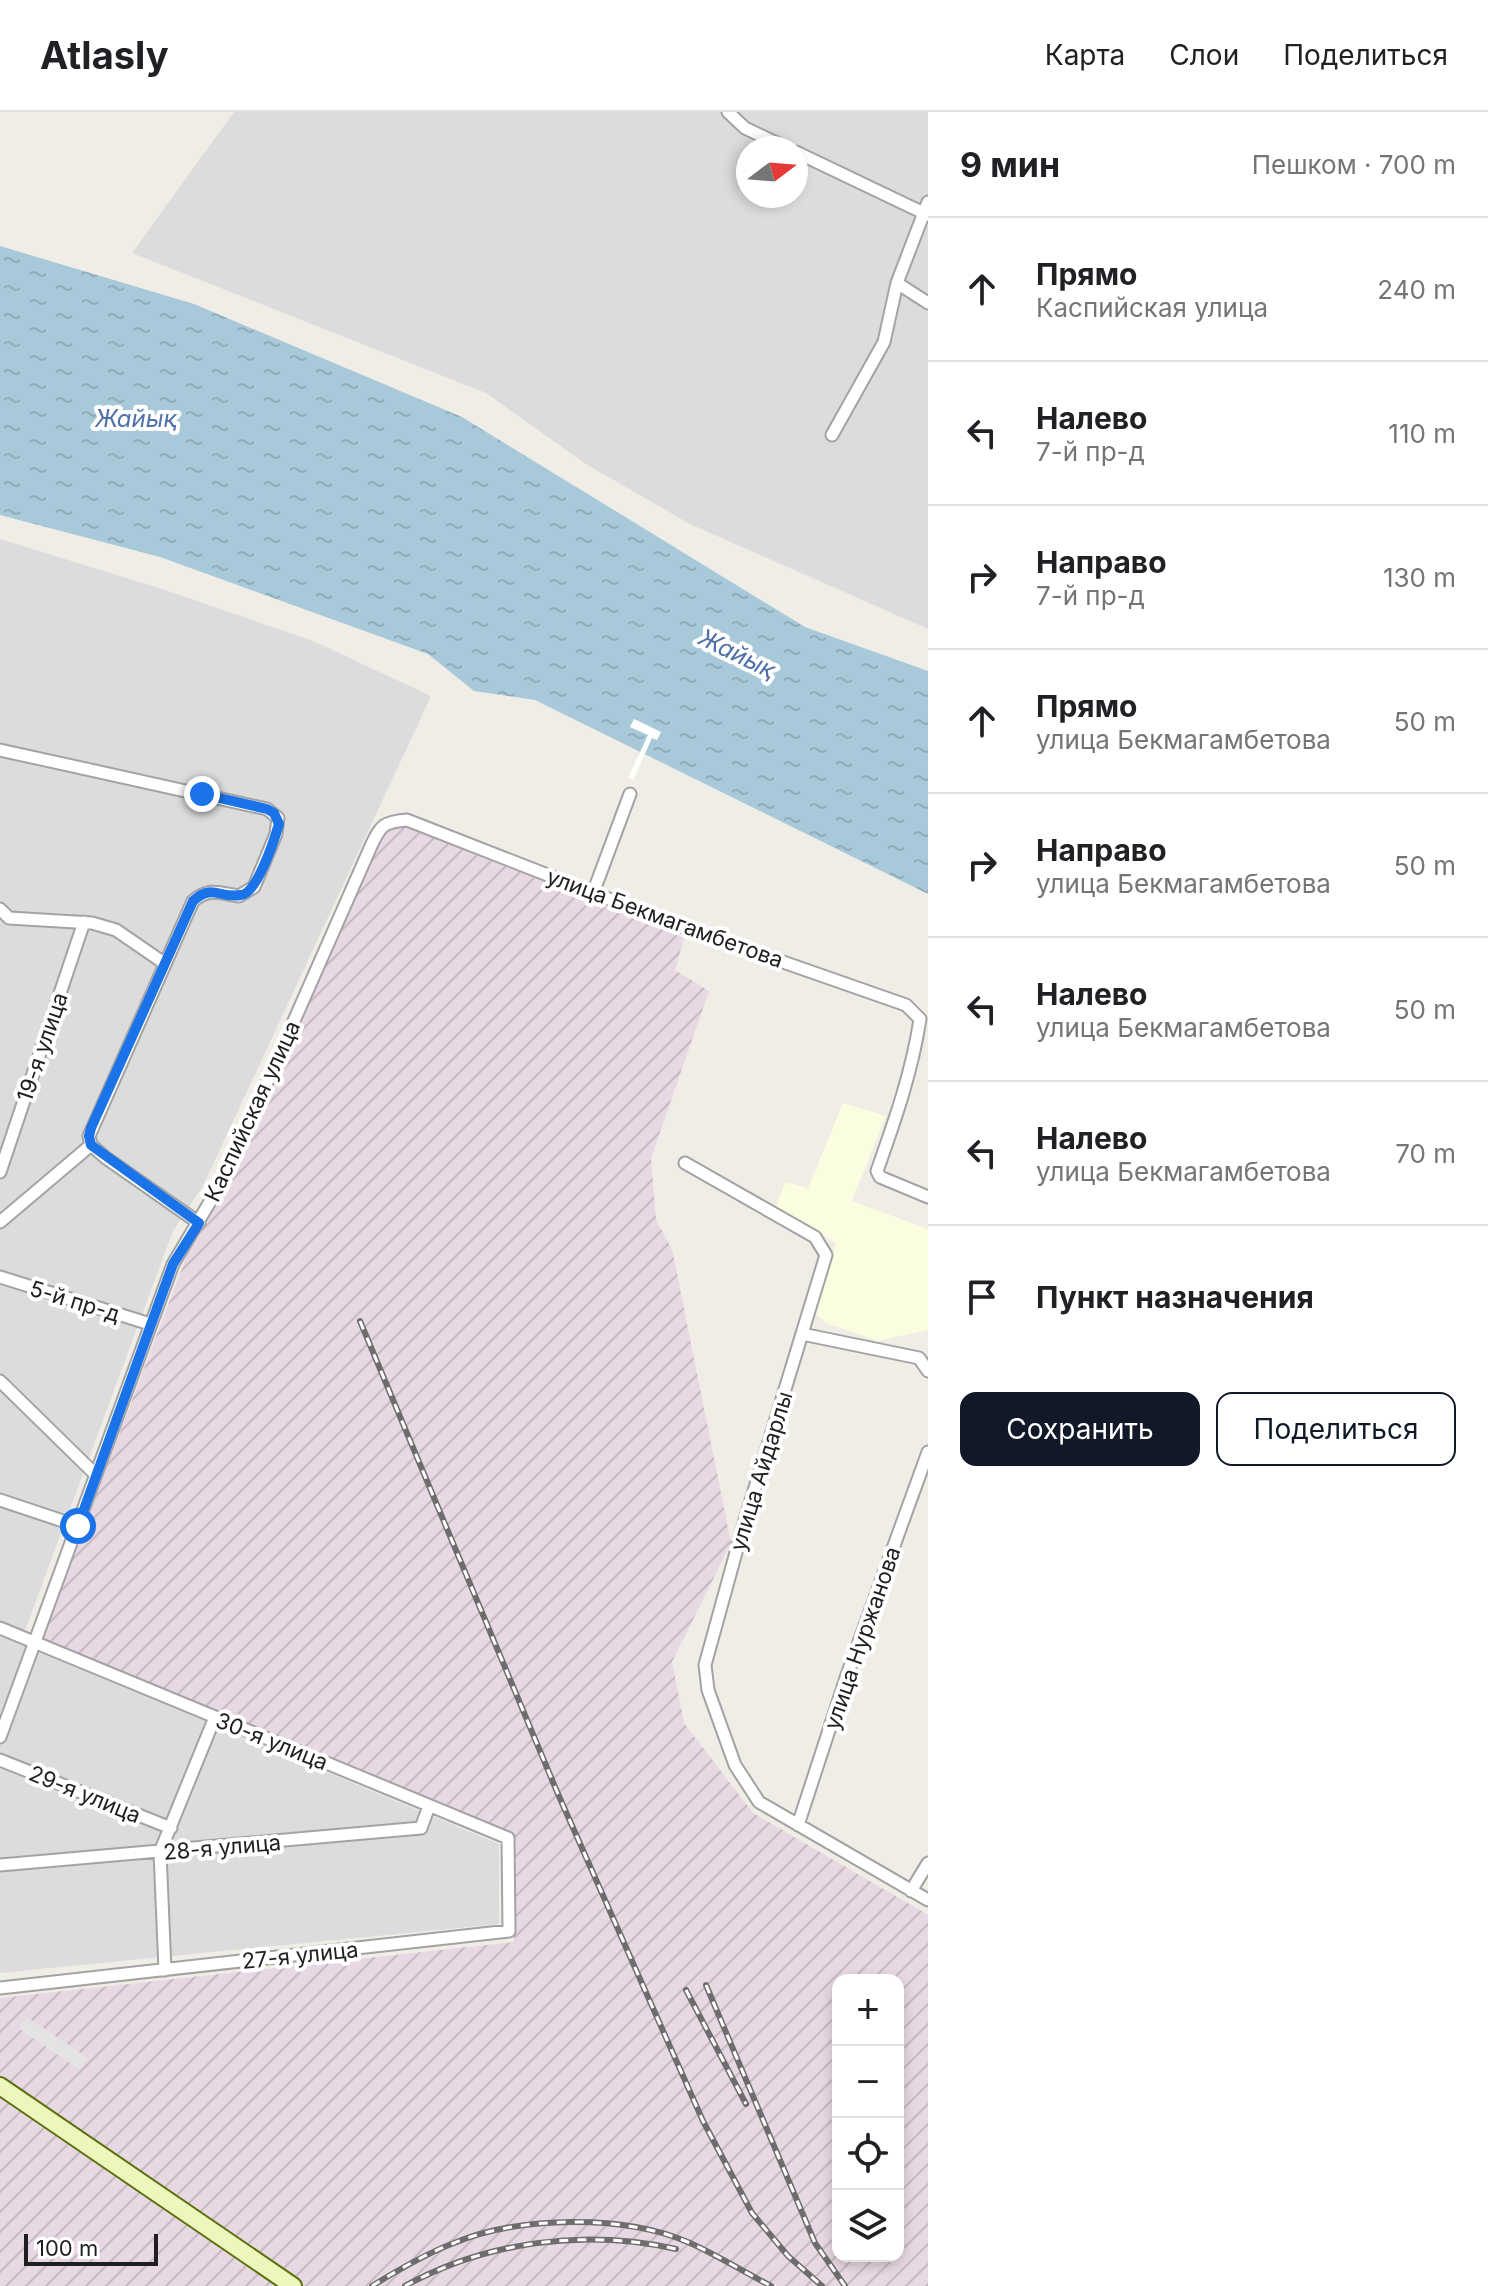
<!DOCTYPE html>
<html lang="ru">
<head>
<meta charset="utf-8">
<style>
  body { margin:0; font-family:Inter,sans-serif; background:#f6f6f6; color:#202124 }
  .controls { position:absolute; right:24px; bottom:24px; display:grid; overflow:hidden; border-radius:16px; box-shadow:0 4px 12px #0003 }
  .controls button { width:72px; height:72px; display:grid; place-items:center; padding:0; border:0; border-bottom:2px solid #e0e0e0; background:#fff; color:#202124; font:40px sans-serif }
  .compass { position:absolute; left:736px; top:24px; width:72px; height:72px; border-radius:50%; background:#fff; box-shadow:0 4px 12px #0003; rotate:74deg }
  .scale { position:absolute; left:24px; bottom:20px; width:134px; box-sizing:border-box; padding-left:8px; border:4px solid #1f1f1f; border-top:0; font-size:22px; line-height:28px; white-space:nowrap; color:#1f1f1f; -webkit-text-stroke:6px #fff; paint-order:stroke }
  .stop { position:absolute; width:24px; height:24px; margin:-18px; border:6px solid #1a73e8; border-radius:50%; background:#fff }
  .stop.end { background:#1a73e8; border-color:#fff; box-shadow:0 2px 8px #0008 }
  .list { margin:0; padding:0; list-style:none }
  h2 { display:flex; justify-content:space-between; align-items:center; height:104px; margin:0; padding:0 32px; font-size:34px }
  h2 small { font-size:26px; font-weight:400; color:#757577 }
  .list li { display:grid; grid-template-columns:52px 1fr auto; gap:24px; align-items:center; box-sizing:border-box; height:144px; padding:0 32px; border-top:2px solid #e0e0e0 }
  .list b { display:block; font-size:30px; white-space:nowrap }
  .list p { margin:0; font-size:26px; white-space:nowrap; color:#757577 }
  .list em { font-size:26px; font-style:normal; color:#757577 }
  .actions { display:flex; gap:16px; padding:24px 32px }
  .actions a { flex:1; padding:18px 0; border:2px solid #111827; border-radius:16px; text-align:center; font-size:28px; color:#111827 }
  .actions .main { background:#111827; color:#fff }
  .icon { flex:none; width:44px; height:44px; fill:none; stroke:currentColor; stroke-width:2; stroke-linecap:round; stroke-linejoin:round }
  .map { position:relative; flex:none; width:928px; height:2174px; overflow:hidden }
  header { display:flex; align-items:center; gap:48px; box-sizing:border-box; height:112px; padding:0 40px; background:#fff; border-bottom:2px solid #e0e0e0 }
  header strong { font-size:38px }
  nav { display:flex; gap:44px; margin-inline-start:auto; font-size:28px }
  main { display:flex }
  aside { flex:1; background:#fff }
  .map>svg:first-child { display:block }
</style>
</head>
<body>
<header>
<strong>Atlasly</strong>
<nav><a>Карта</a><a>Слои</a><a>Поделиться</a></nav>
</header>
<main>
<div class="map">
<svg width="928" height="2174" viewBox="0 0 928 2174">
  <defs>
    <pattern id="industrial-furrows" width="10" height="10" patternUnits="userSpaceOnUse" patternTransform="scale(2)"><rect width="10" height="10" fill="#e8d8e3"/><path d="M-1 1l2-2M0 10L10 0M9 11l2-2" fill="none" stroke="#c7b9c2"/></pattern>
    <pattern id="water-ripples" width="26" height="14" patternUnits="userSpaceOnUse" patternTransform="scale(2)"><rect width="26" height="14" fill="#a8c9da"/><path d="M2 4q2-2 4 0t4 0M15 11q2-2 4 0t4 0" fill="none" stroke="#90acbb"/></pattern>
  </defs>
  <rect width="100%" height="100%" fill="#efede5"/>
  <path fill="#dddcdc" fill-rule="evenodd" d="M234,0H928V517L690,412L586,352L486,281L132,141ZM748,36H796V84H748Z
    M0,427L162,477L313,529L431,584L203,1074L173,1119L20,1532L499,1732V1812L0,1861Z"/>
  <path fill="url(#industrial-furrows)" fill-rule="evenodd" d="M400,712L684,826L675,858L709,879L651,1046L656,1108L672,1137L731,1431L672,1550L684,1611L753,1701L928,1803V2174H0V1886L514,1830L515,1723L41,1529L190,1135L231,1064L387,715ZM838,1868H898V2144H838Z"/>
  <path fill="#fafde0" d="M843,991L886,1004L852,1089L928,1117V1218L878,1229L826,1211L816,1202L836,1131L776,1095L785,1070L808,1076Z"/>
  <path fill="#e3e3e3" d="M27,1905L88,1946L80,1958L19,1917Z"/>
  <path fill="url(#water-ripples)" d="M0,134L194,192L462,305L805,515L928,559V782L535,588L474,579L428,542L160,445L0,403Z"/>
  <path fill="#fff" d="M634,607L661,620L657,628L652,626L633,668L628,666L648,623L630,615Z"/>
  <g fill="none" stroke-linecap="round" stroke-linejoin="round">
    <defs>
      <path id="street" d="M728,0L745,16L787,36
        M796,40L928,103
        M897,171L928,191
        M832,323L884,230L897,171L928,90
        M0,638L267,697L278,706L276,722L254,775L239,784C219,781 210,775 193,789L89,1024L91,1033L106,1046L199,1111
        M593,781L630,682
        M0,797L9,806L92,811L116,818L164,851
        M685,1051L815,1125L826,1143L743,1415L705,1553L708,1578L735,1653L759,1690L928,1788
        M0,1060L84,810
        M0,1110L91,1033
        M0,1165L150,1212
        M802,1222L919,1246L928,1259
        M0,1269L96,1363
        M0,1388L78,1414
        M0,1516L508,1726L509,1819L0,1876
        M0,1625L173,1152L227,1061L371,734C381,713 383,710 407,708L660,807L906,893L920,907C912,960 895,1008 877,1059L880,1065L928,1085
        M0,1648L171,1716
        M798,1713L847,1563L928,1340
        M0,1753L421,1716L429,1694
        M911,1779L928,1751
        M165,1858L160,1740L215,1605"/>
      <path id="secondary" d="M0,1974L293,2174"/>
    </defs>
    <use href="#street" stroke="#a3a3a3" stroke-width="15"/>
    <use href="#secondary" stroke="#59700b" stroke-width="20"/>
    <use href="#street" stroke="#fff" stroke-width="11"/>
    <use href="#secondary" stroke="#ecf6bd" stroke-width="16"/>
    <defs>
      <path id="rail" d="M360,1209L558,1682L703,2009L752,2101L788,2144L822,2174
        M706,1873L815,2131L845,2174
        M686,1878L746,1992
        M372,2174C398,2158 425,2142 454,2131C519,2104 625,2102 690,2131C717,2143 744,2160 771,2174
        M405,2174C487,2129 585,2117 676,2137"/>
    </defs>
    <use href="#rail" stroke="#6d6d6d" stroke-width="6"/>
    <use href="#rail" stroke="#fff" stroke-width="3" stroke-dasharray="9" stroke-linecap="butt"/>
  </g>
  <g fill="none" stroke-linecap="round" stroke-linejoin="round">
    <path stroke="#1a73e8" stroke-width="10" d="M78,1414L173,1152L199,1111L91,1033L89,1024L91,1016L193,789C213,771 219,787 241,783C257,781 274,729 279,712L274,701L267,697L202,682"/>
  </g>
  <g text-anchor="middle" stroke-width="8" stroke-linejoin="round" paint-order="stroke">
    <g font-size="22" fill="#1f1f1f" stroke="#fff">
      <text transform="translate(665 806) rotate(20)" y="8">улица Бекмагамбетова</text>
      <text transform="translate(42 935) rotate(-71)" y="8">19-я улица</text>
      <text transform="translate(252 999) rotate(-65)" y="8">Каспийская улица</text>
      <text transform="translate(75 1189) rotate(17)" y="8">5-й пр-д</text>
      <text transform="translate(761 1359) rotate(-73)" y="8">улица Айдарлы</text>
      <text transform="translate(862 1526) rotate(-71)" y="8">улица Нуржанова</text>
      <text transform="translate(272 1629) rotate(22)" y="8">30-я улица</text>
      <text transform="translate(85 1682) rotate(22)" y="8">29-я улица</text>
      <text transform="translate(222 1735) rotate(-5)" y="8">28-я улица</text>
      <text transform="translate(300 1843) rotate(-6)" y="8">27-я улица</text>
    </g>
    <g font-size="24" font-style="italic" fill="#5072a9" stroke="#fff">
      <text x="136" y="315">Жайық</text>
      <text transform="translate(737 542) rotate(26)" y="8">Жайық</text>
    </g>
  </g>
</svg>
<div class="controls">
<button>+</button>
<button>−</button>
<button><svg class="icon" aria-label="locate" viewBox="0 0 24 24"><circle cx="12" cy="12" r="6"/><path d="M12 2v4M12 18v4M2 12h4M18 12h4"/></svg></button>
<button><svg class="icon" aria-label="layers" viewBox="0 0 24 24"><path d="M12 4l9 5-9 5-9-5zM3 14l9 5 9-5"/></svg></button>
</div>
<svg class="compass" viewBox="-18 -18 36 36"><path d="M0-13l5 13h-10z" fill="#e53935"/><path d="M0 13l5-13h-10z" fill="#757577"/></svg>
<div class="scale">100 m</div>
<div class="stop" style="left:78px;top:1414px"></div>
<div class="stop end" style="left:202px;top:682px"></div>
</div>
<aside>
<h2>9 мин<small>Пешком · 700 m</small></h2>
<ul class="list">
<li><svg class="icon" aria-label="ahead" viewBox="0 0 24 24"><path d="M12 20V5M6 11l6-6 6 6"/></svg><div><b>Прямо</b><p>Каспийская улица</p></div><em>240 m</em></li>
<li><svg class="icon" aria-label="left" viewBox="0 0 24 24"><path d="M17 20v-9H6M10 6l-5 5 5 5"/></svg><div><b>Налево</b><p>7-й пр-д</p></div><em>110 m</em></li>
<li><svg class="icon" aria-label="right" viewBox="0 0 24 24"><path d="M7 20v-9h11M14 6l5 5-5 5"/></svg><div><b>Направо</b><p>7-й пр-д</p></div><em>130 m</em></li>
<li><svg class="icon" aria-label="ahead" viewBox="0 0 24 24"><path d="M12 20V5M6 11l6-6 6 6"/></svg><div><b>Прямо</b><p>улица Бекмагамбетова</p></div><em>50 m</em></li>
<li><svg class="icon" aria-label="right" viewBox="0 0 24 24"><path d="M7 20v-9h11M14 6l5 5-5 5"/></svg><div><b>Направо</b><p>улица Бекмагамбетова</p></div><em>50 m</em></li>
<li><svg class="icon" aria-label="left" viewBox="0 0 24 24"><path d="M17 20v-9H6M10 6l-5 5 5 5"/></svg><div><b>Налево</b><p>улица Бекмагамбетова</p></div><em>50 m</em></li>
<li><svg class="icon" aria-label="left" viewBox="0 0 24 24"><path d="M17 20v-9H6M10 6l-5 5 5 5"/></svg><div><b>Налево</b><p>улица Бекмагамбетова</p></div><em>70 m</em></li>
<li><svg class="icon" aria-label="arrive" viewBox="0 0 24 24"><path d="M6 21V4h12l-3 4 3 4H6"/></svg><div><b>Пункт назначения</b></div></li>
</ul>
<div class="actions"><a class="main">Сохранить</a><a>Поделиться</a></div>
</aside>
</main>
</body>
</html>
